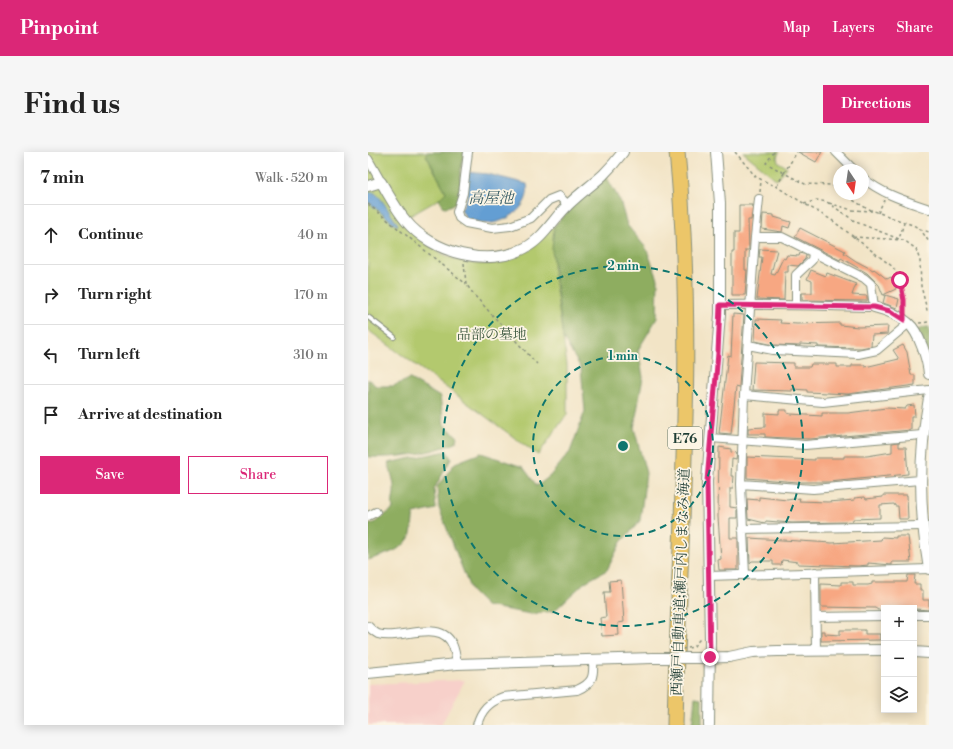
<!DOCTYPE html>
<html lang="en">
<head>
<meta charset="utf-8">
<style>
  body { margin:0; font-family:"Libre Bodoni","Noto Serif JP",serif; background:#f6f6f6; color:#222 }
  .controls { position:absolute; right:12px; bottom:12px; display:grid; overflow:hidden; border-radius:0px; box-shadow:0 2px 10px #0003 }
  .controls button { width:36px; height:36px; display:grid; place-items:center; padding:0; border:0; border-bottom:1px solid #e0e0e0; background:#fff; color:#222; font:20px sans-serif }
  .compass { position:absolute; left:465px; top:12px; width:36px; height:36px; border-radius:50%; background:#fff; box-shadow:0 2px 10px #0003; rotate:167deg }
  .stop { position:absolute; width:12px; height:12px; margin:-9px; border:3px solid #db2777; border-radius:50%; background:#fff }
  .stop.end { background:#db2777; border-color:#fff; box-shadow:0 1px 4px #0008 }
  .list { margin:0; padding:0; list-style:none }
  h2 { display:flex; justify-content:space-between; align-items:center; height:52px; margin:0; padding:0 16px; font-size:17px }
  h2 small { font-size:13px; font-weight:400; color:#767676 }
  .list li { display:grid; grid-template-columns:26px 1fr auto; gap:12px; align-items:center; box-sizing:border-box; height:60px; padding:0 16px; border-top:1px solid #e0e0e0 }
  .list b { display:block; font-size:15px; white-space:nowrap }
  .list em { font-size:13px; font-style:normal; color:#767676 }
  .actions { display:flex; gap:8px; padding:12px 16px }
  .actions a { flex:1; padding:9px 0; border:1px solid #db2777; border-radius:0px; text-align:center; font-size:14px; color:#db2777 }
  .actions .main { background:#db2777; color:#fff }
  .icon { flex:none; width:22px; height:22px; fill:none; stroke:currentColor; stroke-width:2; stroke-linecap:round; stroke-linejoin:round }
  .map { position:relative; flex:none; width:561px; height:573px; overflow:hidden; border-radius:0px }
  header { display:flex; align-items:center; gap:24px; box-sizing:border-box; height:56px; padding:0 20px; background:#db2777; color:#fff }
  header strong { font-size:19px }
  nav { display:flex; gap:22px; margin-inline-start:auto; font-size:14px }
  .intro { display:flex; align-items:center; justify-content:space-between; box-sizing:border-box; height:96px; padding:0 24px }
  h1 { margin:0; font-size:28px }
  .button { padding:10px 18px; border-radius:0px; background:#db2777; color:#fff; font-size:14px; font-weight:700 }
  main { display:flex; gap:24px; padding:0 24px }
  aside { flex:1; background:#fff; border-radius:0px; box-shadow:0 2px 10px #0003 }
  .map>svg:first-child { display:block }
</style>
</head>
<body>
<header>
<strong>Pinpoint</strong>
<nav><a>Map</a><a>Layers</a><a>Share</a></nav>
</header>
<div class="intro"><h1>Find us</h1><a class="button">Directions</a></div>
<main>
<aside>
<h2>7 min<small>Walk · 520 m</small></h2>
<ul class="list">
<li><svg class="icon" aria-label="ahead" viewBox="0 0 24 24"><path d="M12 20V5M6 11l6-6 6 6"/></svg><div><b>Continue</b></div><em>40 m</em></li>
<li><svg class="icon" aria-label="right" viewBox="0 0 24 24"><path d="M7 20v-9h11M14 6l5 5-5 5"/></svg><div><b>Turn right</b></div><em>170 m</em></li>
<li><svg class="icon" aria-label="left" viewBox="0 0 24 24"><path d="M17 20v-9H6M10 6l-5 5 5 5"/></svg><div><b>Turn left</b></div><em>310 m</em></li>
<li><svg class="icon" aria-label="arrive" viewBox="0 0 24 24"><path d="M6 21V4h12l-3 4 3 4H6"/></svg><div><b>Arrive at destination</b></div></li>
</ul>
<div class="actions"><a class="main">Save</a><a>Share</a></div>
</aside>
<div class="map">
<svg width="561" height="573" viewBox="0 0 561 573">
  <rect width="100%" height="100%" fill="#fcf5e5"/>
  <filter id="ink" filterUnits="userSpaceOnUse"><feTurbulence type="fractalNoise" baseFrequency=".025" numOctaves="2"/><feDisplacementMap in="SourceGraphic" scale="8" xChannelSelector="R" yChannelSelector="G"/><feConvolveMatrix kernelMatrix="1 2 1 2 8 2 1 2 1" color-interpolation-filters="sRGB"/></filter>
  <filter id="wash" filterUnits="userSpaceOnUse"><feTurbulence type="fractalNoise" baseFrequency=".012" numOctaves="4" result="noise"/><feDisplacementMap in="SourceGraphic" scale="16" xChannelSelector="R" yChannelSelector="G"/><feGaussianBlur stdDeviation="0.9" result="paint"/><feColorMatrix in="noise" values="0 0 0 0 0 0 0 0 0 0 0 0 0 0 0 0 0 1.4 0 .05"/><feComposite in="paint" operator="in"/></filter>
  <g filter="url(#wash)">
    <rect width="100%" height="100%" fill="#f2e4c6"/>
    <path fill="#f7d0ca" d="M97,528L73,573H0V532Z"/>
    <path fill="#b3c96e" stroke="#698351" d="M0,0H59L58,3L78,40L75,45L33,69C60,99 100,123 142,107C154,102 175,82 186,74L185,118L199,213V262L170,303L0,178Z
      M375,0H411L409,5L410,10L419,15L409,28Z"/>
    <path fill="#8ead61" stroke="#56754a" d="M59,0H97C96,6 93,12 93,18C91,35 98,53 76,55L71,47L78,40L58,3Z
      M238,24L252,49L259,73L278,96L290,127L289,166L270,198L275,225L266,276L278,321L272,369L253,390L239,418L217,430L186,459L163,462L118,454L103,439L71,356L69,335L87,311L113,301L155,315L169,334L182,324L202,300L217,259L213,216L195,186L184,98L186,74L202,56Z
      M558,175H561V205L549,178Z
      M0,227L8,234H25L42,227L72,245L76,273L90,285L88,291C58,302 32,306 0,305Z
      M79,299L83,307L66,337L68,357L46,362C44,369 45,380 41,386C33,400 14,403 0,408V373L6,371L25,357C24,351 25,347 26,341C27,331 23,320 20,311Z
      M327,545L334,546V573H324Z"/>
    <path fill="#649ed3" stroke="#426e84" d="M99,20L120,22L159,32C164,56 135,74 114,71C109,70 104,68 99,67L93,58L100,44Z
      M5,40C14,44 22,63 30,72L29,74L0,50V41Z"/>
    <g id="blocks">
      <path fill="#f7a782" d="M430,0H454L448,10Z
        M371,53H385L383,68H380L381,98H377V118H379L377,143H364V100H366V81H371Z
        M395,62L406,63V65L423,70L421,76L415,74L414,80L394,77Z
        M432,76L477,99L476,101L488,109L505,118L506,117L519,127L523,125L528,137L515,143L511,133L499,121L473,106L472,108L427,85Z
        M392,97L409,98L403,122L407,123L415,106L417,107L419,103L431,104L432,101L438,103L437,107L430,114L420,113V120H417L416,148L389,147L394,105H391Z
        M443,118L458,124L459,121L488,132L484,143L499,144V149L434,148V141H444V129L439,127Z
        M517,143L531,147L529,156L515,151Z
        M365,162L376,163L371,234V236L368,235L363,282L351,281L360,203L363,204Z
        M388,167L413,168L412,171L429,172L472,171V173L490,175L520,174L519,182L504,183L503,194L493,196L450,195V193L432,192V194L406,193L387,189Z
        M535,193L539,200L543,223H547V233L480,242L439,240V238L424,237V239L384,238L386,210L426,211V215H442L443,212H469V215H484V213H497V215L531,207L525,198Z
        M546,253L547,264H543V278L442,287L397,285V282H380V276L397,275V261L411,262V258H419V261L423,262L454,264V261H480L518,256L537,257L539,254Z
        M531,290V295H538L540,322L461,330H430L379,326V305L447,308V306H476V304H499L524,300V291Z
        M351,295L363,297V300L369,301L368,308L364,307L363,324H366L365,336H362V355L369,356V366H362V386H370V418H351L350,408L353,407L350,365Z
        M515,343H539L540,367H531L530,354H527L526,352L512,353V366L485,367L484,370L424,371L398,369L397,371L380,367L379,347L391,348V345L419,348L432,346L431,349L460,350L487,348L486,346L497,345L498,347L515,345Z
        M528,384H540L543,410H524V413L500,411V413L490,414L430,412V410L414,408L413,413H405V409H384L382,411L381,386L464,391L513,388L514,385L528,386Z
        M540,423H547L546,432H552V438H555V448H561V458L520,455L510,458L507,456L453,455V432L473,433V430H485V433H500L504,432V430H539Z
        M253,428L256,470L250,471L251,483L234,484L232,466L238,465L236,440H242L241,429Z
        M472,478H497V482H512V488L453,489V479H457V482L472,483Z"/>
    </g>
  </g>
  <g filter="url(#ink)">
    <use href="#blocks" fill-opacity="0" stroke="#88907d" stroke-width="1"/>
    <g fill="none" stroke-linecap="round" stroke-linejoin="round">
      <defs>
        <path id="service" d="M0,165L26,185"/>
        <path id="minor" d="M100,0L95,41L89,60L91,66L98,71L124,76L142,74L163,66L181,48L191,44L200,53
          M468,0L486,18
          M0,7L13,30
          M495,26C514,42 538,49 561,57
          M387,85L391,47
          M352,153C403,152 455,154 506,155L503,132L496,126L414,85H387L376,243L373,332L377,423
          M428,153V123L444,108L445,101
          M380,193L405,198L490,202L509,198L541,171
          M376,243L455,250L561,238
          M342,286L437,293L554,283
          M373,332L445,337L552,328
          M0,364L8,360
          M374,377L554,374
          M447,420L448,499
          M341,424L561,417
          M546,463H561
          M448,465L516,464
          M0,474C3,477 6,480 10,482C32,489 74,465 85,494C87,499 88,506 89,512
          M109,573C113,558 121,550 135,545L209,538C225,531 226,525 225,508"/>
        <path id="tertiary" d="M0,34L13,30C21,43 28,57 38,69C64,101 120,116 157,96C175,87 186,66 200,53C211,42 224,33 235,23C242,16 249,8 255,0
          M506,155C518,158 530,162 540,171C551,180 560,208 561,222
          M561,246C550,307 551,357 561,417
          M546,500L561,501
          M329,506L361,505L385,500L410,499L516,498
          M0,521L89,512L285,506
          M341,573L342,487L339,329L352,162V51L348,0"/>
        <path id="motorway" d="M307,573C311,382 328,191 309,0"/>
      </defs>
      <use href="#service" stroke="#88907d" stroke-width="6"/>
      <use href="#minor" stroke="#88907d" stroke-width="10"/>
      <use href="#tertiary" stroke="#88907d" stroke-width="12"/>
      <use href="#motorway" stroke="#88907d" stroke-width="17"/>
      <path stroke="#88907d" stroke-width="1.5" stroke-dasharray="3 3" stroke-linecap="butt" d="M367,0L388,25L409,35L465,69L525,115L532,128L536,158
        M406,0L398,11L416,21
        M416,21L429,0
        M409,34L416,21L437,32L463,33L471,38
        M392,40L393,28
        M475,42L498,56L547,74L553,78L561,90
        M461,51L484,58L504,59
        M0,52L98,132
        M436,52L449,48L459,50L488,70L531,87L536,71
        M510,61L516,48
        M552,77L561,80
        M485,85L536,88L548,97L552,109L553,134L559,158H561
        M96,111L98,132L107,144L169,212
        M551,171L561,170"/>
      <use href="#service" stroke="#fff" stroke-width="4"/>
      <use href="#minor" stroke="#fff" stroke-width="8"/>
      <use href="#tertiary" stroke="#fff" stroke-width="10"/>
      <use href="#motorway" stroke="#ecc669" stroke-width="15"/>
      <defs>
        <path id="tertiary-bridge" d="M285,506H329"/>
      </defs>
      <use href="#tertiary-bridge" stroke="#88907d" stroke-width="12" stroke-linecap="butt"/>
      <path stroke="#88907d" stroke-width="1.5" stroke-dasharray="3 3" stroke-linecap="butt" d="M314,497L325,495L332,487"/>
      <use href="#tertiary-bridge" stroke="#fff" stroke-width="10"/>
    </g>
  </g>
  <g fill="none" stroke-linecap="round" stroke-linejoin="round" filter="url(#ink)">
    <path stroke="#db2777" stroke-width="5" d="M342,505L339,329L350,201L352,153L506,155L522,159L536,168V148L532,128"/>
  </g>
  <g fill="none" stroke="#0f766e" stroke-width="2" stroke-dasharray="7 5">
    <circle cx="255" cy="294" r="90"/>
    <circle cx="255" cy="294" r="180"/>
  </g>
  <g text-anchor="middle" stroke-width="3.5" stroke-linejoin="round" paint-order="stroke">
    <rect fill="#fcf5e5" stroke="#617469" stroke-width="1" x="300" y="275" width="34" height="22" rx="3"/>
    <g font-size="13" font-weight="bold" fill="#1f3d34">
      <text x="317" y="291">E76</text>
    </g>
    <g font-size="14" fill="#3d5940" stroke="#fcf5e5">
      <text x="124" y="187">品部の墓地</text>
    </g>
    <g font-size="14" fill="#1f3d34" stroke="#fcf5e5">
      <text transform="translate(312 430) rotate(-88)" y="5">西瀬戸自動車道;瀬戸内しまなみ海道</text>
    </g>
    <g font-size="15" font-style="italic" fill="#345a64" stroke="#fcf5e5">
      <text x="123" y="51">高屋池</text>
    </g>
  </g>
  <circle cx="255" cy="294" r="6" fill="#0f766e" stroke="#fcf5e5" stroke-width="2"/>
  <g font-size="12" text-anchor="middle" font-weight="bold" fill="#0f766e" stroke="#fcf5e5" stroke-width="3.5" stroke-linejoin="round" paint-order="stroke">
    <text x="255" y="118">2 min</text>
    <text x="255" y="208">1 min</text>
  </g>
</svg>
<div class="controls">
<button>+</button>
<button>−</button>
<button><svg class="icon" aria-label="layers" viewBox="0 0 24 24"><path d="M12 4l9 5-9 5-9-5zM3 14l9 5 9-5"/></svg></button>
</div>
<svg class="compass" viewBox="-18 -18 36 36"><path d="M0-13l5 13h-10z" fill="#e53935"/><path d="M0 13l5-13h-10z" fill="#767676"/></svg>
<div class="stop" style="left:532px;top:128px"></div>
<div class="stop end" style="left:342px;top:505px"></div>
</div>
</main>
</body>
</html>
